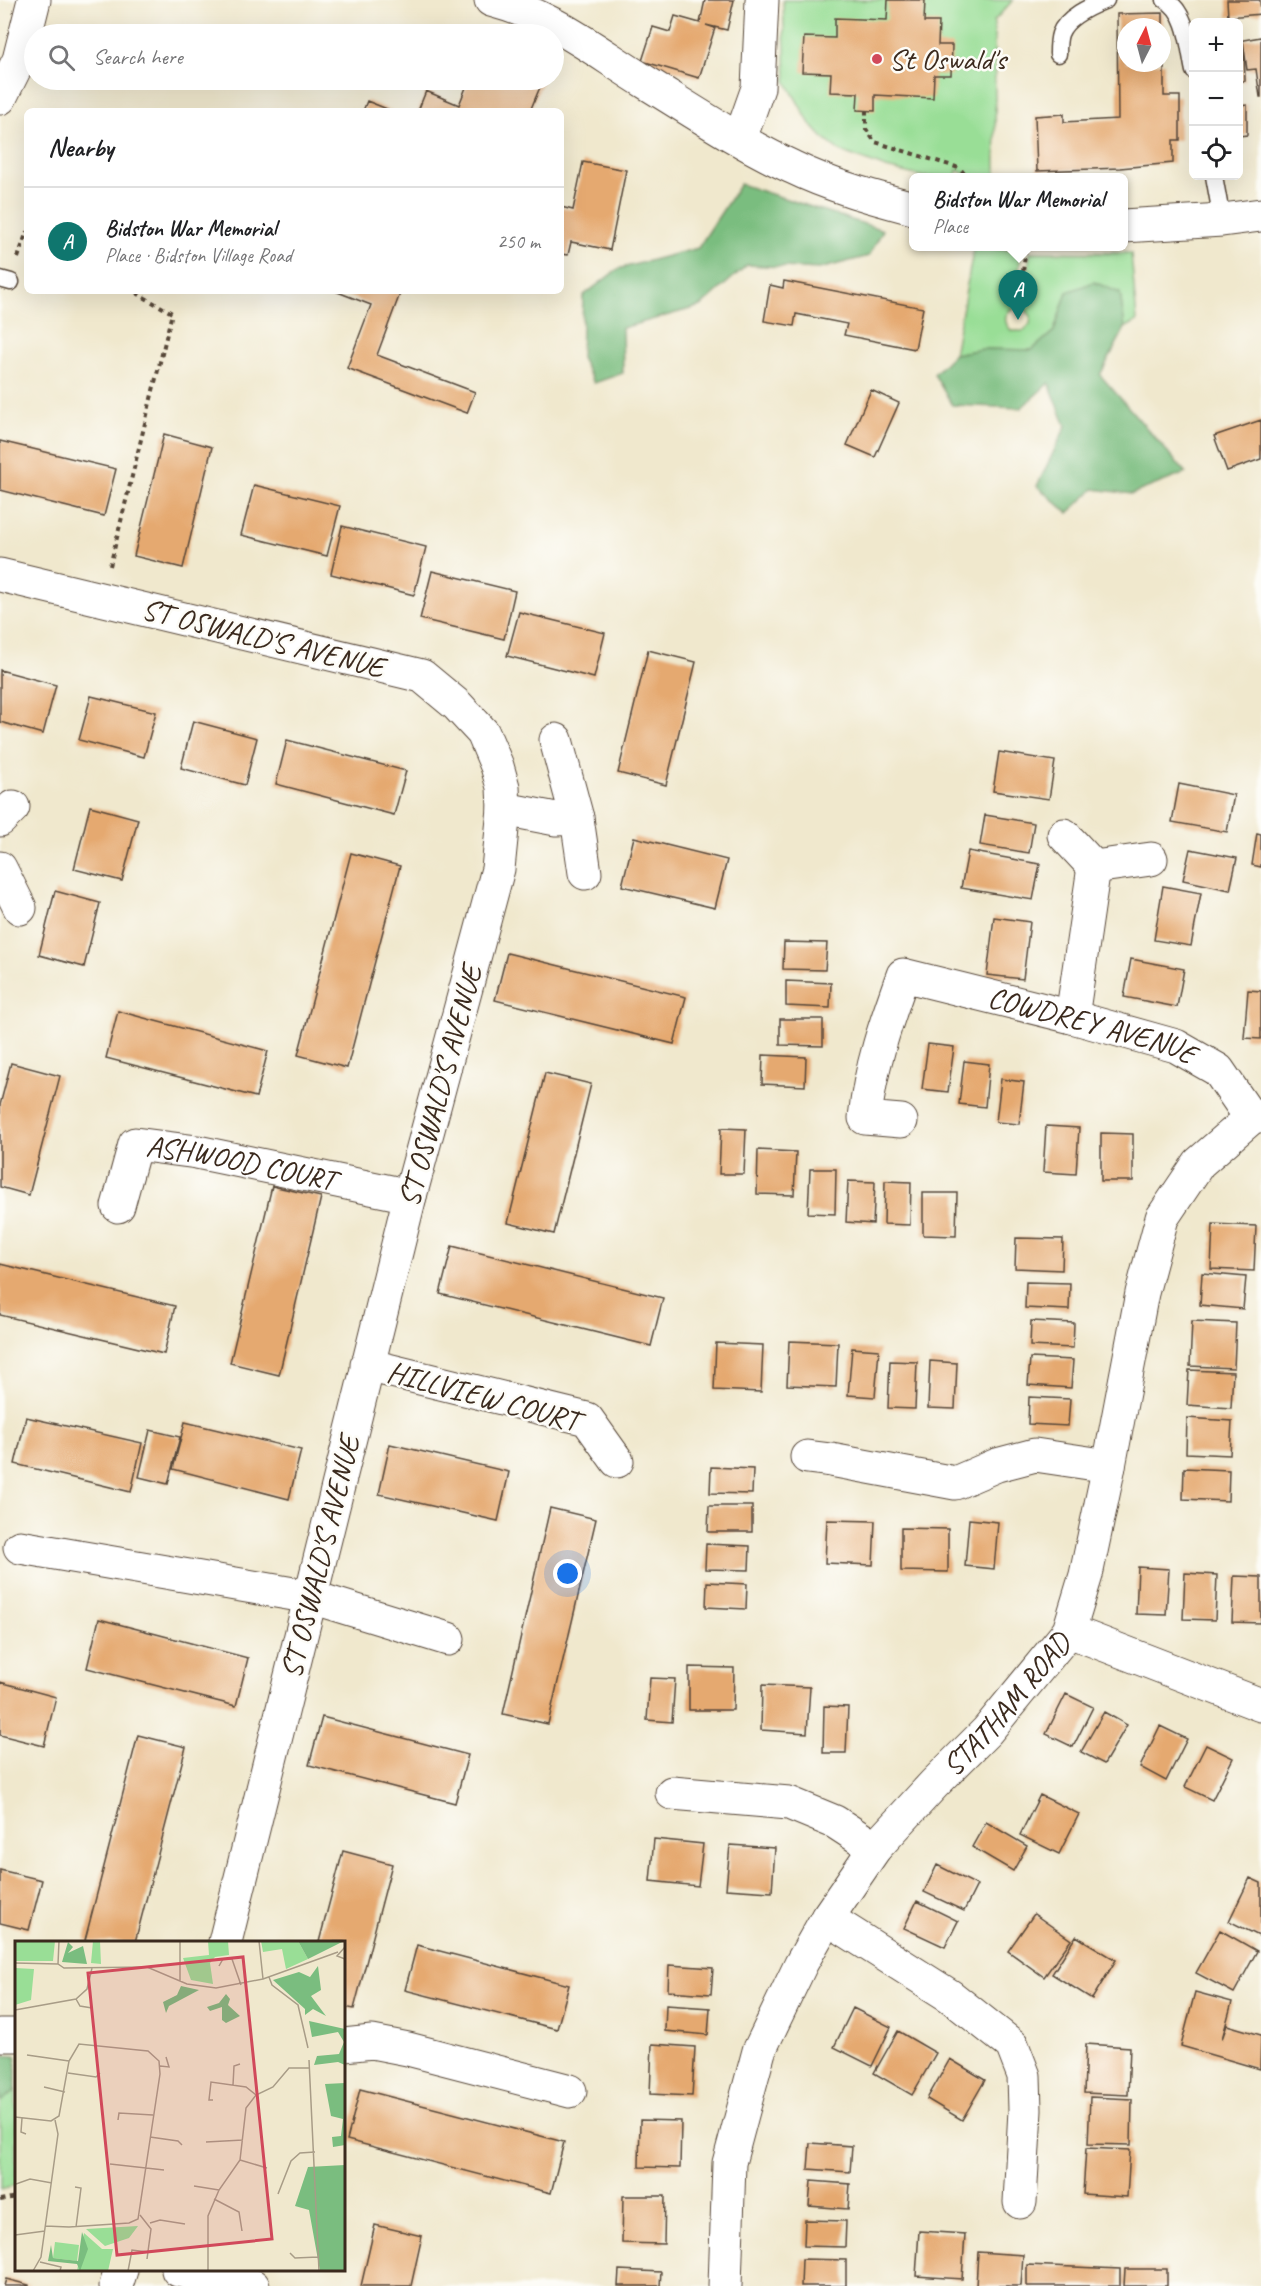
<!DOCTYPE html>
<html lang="en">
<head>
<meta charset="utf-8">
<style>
  body { margin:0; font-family:Caveat,sans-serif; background:#f6f6f6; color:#202124 }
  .controls { position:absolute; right:18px; top:18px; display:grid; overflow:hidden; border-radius:9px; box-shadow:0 6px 24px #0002 }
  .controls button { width:54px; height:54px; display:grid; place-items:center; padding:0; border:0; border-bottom:2px solid #e0e0e0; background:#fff; color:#202124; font:30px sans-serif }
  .compass { position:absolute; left:1117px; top:18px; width:54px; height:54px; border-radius:50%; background:#fff; box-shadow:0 6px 24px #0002; rotate:6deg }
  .you { position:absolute; left:568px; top:1574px; width:21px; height:21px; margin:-15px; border:4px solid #fff; border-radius:50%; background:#1a73e8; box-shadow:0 0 0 9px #1a73e833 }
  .badge { display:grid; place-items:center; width:39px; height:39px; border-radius:50%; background:#0f766e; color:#fff; font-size:20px; font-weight:700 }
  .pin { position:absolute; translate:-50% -50px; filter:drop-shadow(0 2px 3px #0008) }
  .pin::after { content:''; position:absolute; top:32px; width:21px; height:18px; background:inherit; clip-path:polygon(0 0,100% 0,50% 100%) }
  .popup { position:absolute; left:909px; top:173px; width:219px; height:78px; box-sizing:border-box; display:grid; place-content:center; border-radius:9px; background:#fff; filter:drop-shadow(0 2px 4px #0005); font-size:20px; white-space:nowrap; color:#757577 }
  .popup b { font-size:22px; color:#202124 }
  .popup::after { content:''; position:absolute; left:50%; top:100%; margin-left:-12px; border:12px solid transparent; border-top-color:#fff }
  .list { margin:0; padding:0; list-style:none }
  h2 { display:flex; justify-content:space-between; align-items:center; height:78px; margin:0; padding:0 24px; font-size:26px }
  h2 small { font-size:20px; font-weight:400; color:#757577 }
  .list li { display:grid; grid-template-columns:39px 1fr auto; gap:18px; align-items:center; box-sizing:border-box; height:108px; padding:0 24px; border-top:2px solid #e0e0e0 }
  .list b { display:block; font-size:22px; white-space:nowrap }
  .list p { margin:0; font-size:20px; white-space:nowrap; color:#757577 }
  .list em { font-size:20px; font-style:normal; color:#757577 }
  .icon { flex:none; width:33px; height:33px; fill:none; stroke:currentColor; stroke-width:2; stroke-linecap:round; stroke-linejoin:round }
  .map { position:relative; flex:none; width:1261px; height:2286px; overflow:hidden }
  .search { position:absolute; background:#fff; box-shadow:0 6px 24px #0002; left:24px; top:24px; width:540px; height:66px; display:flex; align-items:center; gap:15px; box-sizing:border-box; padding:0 21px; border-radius:33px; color:#757577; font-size:22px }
  .panel { position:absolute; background:#fff; box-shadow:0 6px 24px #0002; left:24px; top:108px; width:540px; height:186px; border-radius:9px }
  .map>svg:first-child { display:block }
</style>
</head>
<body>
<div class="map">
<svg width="1261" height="2286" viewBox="0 0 1261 2286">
  <rect width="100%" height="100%" fill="#fdfcf7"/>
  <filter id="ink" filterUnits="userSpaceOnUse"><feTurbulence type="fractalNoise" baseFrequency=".0167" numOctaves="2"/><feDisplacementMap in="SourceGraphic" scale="12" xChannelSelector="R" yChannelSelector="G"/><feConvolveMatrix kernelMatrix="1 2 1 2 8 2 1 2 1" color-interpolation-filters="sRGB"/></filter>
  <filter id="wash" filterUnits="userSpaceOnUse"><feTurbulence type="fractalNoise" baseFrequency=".008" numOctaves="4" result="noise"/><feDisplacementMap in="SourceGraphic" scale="24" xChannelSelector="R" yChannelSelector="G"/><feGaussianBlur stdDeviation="1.35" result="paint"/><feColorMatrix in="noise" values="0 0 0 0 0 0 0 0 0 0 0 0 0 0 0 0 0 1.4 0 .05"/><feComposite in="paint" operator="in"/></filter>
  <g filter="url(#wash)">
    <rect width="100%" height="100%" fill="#f0e8cd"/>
    <path fill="#99de96" stroke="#6a845a" stroke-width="1.5" d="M783,0H1013L994,21L996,177H970L957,170L956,177H924L886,168L840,151L823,138L810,124L786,81Z
      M974,247L1021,251L1015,307C1003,313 1003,323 1012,331H1024L1030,324L1031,316L1024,308L1030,252L1131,253L1137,321L1125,328L1120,293L1067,292L1054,331L1032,350L983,349L954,354Z
      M0,2056L16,2057V2185L0,2189Z"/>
    <path fill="#7abd7f" stroke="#5a744e" stroke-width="1.5" d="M740,184L883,230L869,256L819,269L747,265L701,306L622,328L623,373L594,383L581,358L583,296L618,269L698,248Z
      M1094,282L1120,293L1125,328L1100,375L1186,473L1132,494L1094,489L1068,513L1037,486L1066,426L1049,383L1021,408L952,405L934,374L954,354L983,349L1032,350L1054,331L1067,292Z
      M0,2055L16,2056V2090L0,2102Z"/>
    <g id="blocks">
      <path fill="#e5a970" d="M705,0H734L727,30L706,25L715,28L699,78L642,61L653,27L670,32L675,16L700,23Z
        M888,0H925L924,22H939L938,45H952L951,75H934L933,98L875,95V111L857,110L858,93L830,92L831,73L802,72L804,37L835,38V18L887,20Z
        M1227,0H1260L1261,14L1228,17Z
        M1163,13V27H1126V63H1164V96H1180V140H1173V163L1120,168L1037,171L1035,116L1064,114V122L1118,119L1117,14Z
        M1261,37V97H1260L1256,69L1247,70L1243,40Z
        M1239,50H1244L1245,81H1239Z
        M469,80H543L530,111H418L426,91L459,105Z
        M367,101L392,111H363Z
        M1247,105V135L1239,136V106Z
        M583,162L626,170L610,250L571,242L568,255L561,254V207L573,210Z
        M784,281L923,308L915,349L844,335L847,324L796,314L794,326L764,321L770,285L783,288Z
        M335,291H401L377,355L475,392L467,413L347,368L371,305Z
        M871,390L899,403L875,457L847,445Z
        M1261,420V459L1227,471L1214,436Z
        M164,434L212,447L183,568L134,556Z
        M0,441L116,469L104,516L0,490Z
        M254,485L340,506L327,556L241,535Z
        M342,526L426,547L414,595L331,574Z
        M432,571L515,591L504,639L420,619Z
        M519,612L605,633L594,678L507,656Z
        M648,650L696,662L666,785L618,773Z
        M0,670L56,685L43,734L0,722Z
        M91,696L156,712L144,757L79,740Z
        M193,721L257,738L245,785L181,768Z
        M287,740L406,771L394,815L276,784Z
        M999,752L1055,761L1049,799L993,791Z
        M1179,784L1234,795L1227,832L1172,822Z
        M90,806L138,819L122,881L74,869Z
        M985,815L1034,823L1029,853L980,845Z
        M1257,833L1261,834V867L1252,865Z
        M634,837L727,860L715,908L622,886Z
        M1190,849L1237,858L1230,890L1183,880Z
        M968,851L1040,864L1033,900L961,888Z
        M351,853L400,866L347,1068L298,1055Z
        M1163,886L1201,893L1191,946L1154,940Z
        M55,891L100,903L84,967L39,955Z
        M994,917L1030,922L1023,979L987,975Z
        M784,942L827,943L825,970L783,969Z
        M507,953L686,997L674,1044L495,1000Z
        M1131,959L1184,969L1177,1007L1124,997Z
        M786,981L831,983L830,1008L786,1006Z
        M1248,990L1261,991V1039L1244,1038Z
        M118,1011L268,1051L256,1097L106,1058Z
        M780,1019H823V1046L780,1045Z
        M928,1044L954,1047L948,1092L922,1089Z
        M763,1055L806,1057L805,1086L762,1084Z
        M964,1061L989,1064L985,1107L959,1104Z
        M11,1063L60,1076L29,1195L0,1187V1105Z
        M545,1073L591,1084L554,1234L508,1223Z
        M1001,1079L1024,1082L1019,1124L996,1122Z
        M1046,1126L1079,1128L1076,1174L1043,1172Z
        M721,1128L746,1129L744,1174H719Z
        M1101,1133L1133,1134V1181H1101Z
        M758,1150L796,1152L794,1195L757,1194Z
        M810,1169H836L835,1214L808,1213Z
        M848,1181L875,1182L873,1224L846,1222Z
        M885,1181L911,1182L910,1225L884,1224Z
        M272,1186L321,1197L279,1375L230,1363Z
        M923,1193H957L956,1236L923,1235Z
        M1213,1224L1256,1226L1254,1271L1211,1269Z
        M1016,1238L1063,1239L1062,1270L1015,1268Z
        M452,1246L663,1298L651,1346L440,1294Z
        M0,1264L175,1306L164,1354L0,1315Z
        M1202,1273L1246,1277L1243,1309L1200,1305Z
        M1026,1282L1070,1283L1069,1310L1025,1308Z
        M1031,1321L1074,1323L1073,1348L1030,1346Z
        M1192,1321L1236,1323L1234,1368L1190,1366Z
        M789,1341L838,1343L836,1387L787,1385Z
        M716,1343L763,1345L761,1392L714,1390Z
        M852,1348L879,1350L875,1397L848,1395Z
        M1030,1358L1073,1360L1071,1388L1028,1385Z
        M890,1361L917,1362L915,1409L888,1408Z
        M930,1361L957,1363L955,1409L928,1408Z
        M1189,1370L1233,1372L1231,1408L1187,1405Z
        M1029,1397L1070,1399L1068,1426L1028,1424Z
        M26,1417L142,1443L131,1492L15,1464Z
        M1187,1418L1232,1421L1230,1455L1186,1453Z
        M185,1422L301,1450L289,1499L173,1469Z
        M150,1430L180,1437L168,1484L139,1477Z
        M390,1444L509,1472L498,1521L379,1494Z
        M711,1467L753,1469L752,1494L710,1493Z
        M1184,1468L1229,1470L1228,1501L1183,1499Z
        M709,1506H752V1532H708Z
        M550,1508L596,1519L548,1724L503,1714Z
        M969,1519L998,1522L994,1569L965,1566Z
        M827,1520L875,1521L873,1565L825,1563Z
        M901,1528L948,1529V1572L901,1571Z
        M706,1544L750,1546L749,1570L705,1569Z
        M1138,1567L1169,1569L1166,1615L1136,1614Z
        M1185,1573L1217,1575L1215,1620L1183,1619Z
        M1234,1576L1261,1577V1623L1232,1622Z
        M707,1582L747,1584L746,1609L706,1607Z
        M99,1619L248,1658L236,1706L87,1668Z
        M689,1667L734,1668L733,1710H689Z
        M650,1678L675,1679L672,1722L647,1720Z
        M0,1682L56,1697L44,1746L0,1735Z
        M762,1685L810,1687L807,1733L761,1730Z
        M1066,1694L1093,1707L1073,1747L1046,1734Z
        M824,1706L848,1707L846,1753H823Z
        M1104,1712L1127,1725L1104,1764L1081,1752Z
        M322,1717L468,1755L455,1803L309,1765Z
        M1160,1726L1187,1739L1166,1781L1140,1767Z
        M138,1735L186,1747L135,1942H93L85,1940Z
        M1206,1745L1233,1758L1212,1800L1185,1787Z
        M1040,1795L1079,1814L1059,1854L1020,1835Z
        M986,1822L1027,1846L1013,1871L972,1847Z
        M654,1839L703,1844L698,1886L650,1881Z
        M730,1845L775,1848L772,1892L726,1889Z
        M343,1851L392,1864L354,2009L344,2007V1942H319Z
        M937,1865L977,1885L964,1911L924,1892Z
        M0,1870L42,1880L29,1930L0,1923Z
        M1250,1878L1261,1883V1937L1229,1921Z
        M917,1901L958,1921L945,1947L904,1928Z
        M1034,1914L1071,1940L1044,1977L1008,1951Z
        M1220,1930L1257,1951L1234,1993L1196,1973Z
        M1076,1936L1116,1960L1092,1999L1052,1974Z
        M417,1945L569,1985L557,2029L405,1990Z
        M669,1965L713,1968L711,1994L668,1991Z
        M1195,1992L1232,2002L1222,2039L1227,2025L1261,2035L1260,2069L1181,2046Z
        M666,2005L710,2008L708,2035L665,2031Z
        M853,2008L891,2027L872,2066L834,2047Z
        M898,2031L936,2053L912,2095L874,2073Z
        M652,2044L695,2047L692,2096L650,2094Z
        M1086,2044L1130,2047L1128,2095L1084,2093Z
        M950,2059L985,2080L962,2120L927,2099Z
        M360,2089L564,2142L551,2193L347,2140Z
        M1090,2097L1132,2099L1131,2145L1088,2144Z
        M640,2120L681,2121L680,2168L639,2167Z
        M810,2143L852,2146L850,2172L808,2169Z
        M1086,2148L1130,2150L1127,2197L1083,2194Z
        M811,2181L850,2184L848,2209L809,2206Z
        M623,2196H665L664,2244L622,2243Z
        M805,2220L846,2221L845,2247L804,2246Z
        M375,2225L422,2236L411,2286H361Z
        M919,2231L965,2234L962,2279L916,2276Z
        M978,2252L1023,2255L1021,2286H976Z
        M802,2259L846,2260V2286H801Z
        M1027,2265L1120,2269V2286H1027Z
        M1125,2269H1167V2286H1124Z
        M619,2270L661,2272L660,2286H618Z
        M6,2279L29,2285V2286H4Z"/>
    </g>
  </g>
  <g filter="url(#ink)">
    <use href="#blocks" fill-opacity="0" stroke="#564638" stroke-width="1.5"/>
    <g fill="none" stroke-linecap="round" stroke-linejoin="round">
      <defs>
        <path id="service" d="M1165,0C1188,11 1189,50 1194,71
          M1058,54C1058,48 1058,40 1060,34C1066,17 1091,6 1106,0
          M1214,176L1222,220
          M0,279L11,282"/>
        <g id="minor">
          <path d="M491,0C555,17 592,49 647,83C694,112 742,144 792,167C831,186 872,197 913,208"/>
          <path d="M0,98L19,60L34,0"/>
          <path d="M740,139L758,88L762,0"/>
          <path d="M1123,226L1222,220L1261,215"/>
          <path d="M0,575L422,676L457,705L483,733L497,766L503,787L504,809L498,869L410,1196L225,1942"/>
          <path d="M504,809L556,819L577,818L556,740"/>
          <path d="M577,818L585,873"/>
          <path d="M0,820L13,807"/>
          <path d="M1064,835L1094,867"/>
          <path d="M0,868L20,908"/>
          <path d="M1072,1017L1094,867L1151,859"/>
          <path id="s1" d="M901,1121L865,1118C870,1068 886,1022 903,975L1072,1017L1176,1046L1218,1070L1251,1118"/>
          <path id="s2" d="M118,1206L135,1144L197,1152L410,1196"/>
          <path d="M367,1365L587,1419L617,1461"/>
          <path d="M807,1457L831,1460L955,1483L997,1465L1035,1455L1109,1466"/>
          <path d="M20,1547L311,1597L448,1639"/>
          <path d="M1069,1631L1261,1705"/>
          <path d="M672,1793L789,1803L835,1822L875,1848"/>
          <path d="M827,1918L950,1996L1012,2045L1024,2076L1025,2110L1020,2202"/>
          <path d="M0,2035H16"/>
          <path d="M344,2045L372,2042L408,2049L570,2091"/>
          <path d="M178,2270L253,2286"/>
          <path d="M116,2286L121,2270"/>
          <path id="s3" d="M725,2286L729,2163L759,2051L801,1964L827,1918L875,1848L934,1784L987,1731L1069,1631L1086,1575L1109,1466L1142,1293L1162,1218L1199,1163L1251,1118L1261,1115"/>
        </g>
      </defs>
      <use href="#service" stroke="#564638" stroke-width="19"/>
      <use href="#minor" stroke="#564638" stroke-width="35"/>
      <path stroke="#564638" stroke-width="4" stroke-dasharray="4.5 4.5" stroke-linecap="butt" d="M866,110V129L875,142L956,167L962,171L967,178
        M18,258L27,231
        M1019,307L1026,246
        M110,566L172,313L133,291
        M0,2200L16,2197"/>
      <use href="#service" stroke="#fff" stroke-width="16"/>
      <use href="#minor" stroke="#fff" stroke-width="33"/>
    </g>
  </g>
  <circle fill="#d1495b" stroke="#fdfcf7" stroke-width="2" cx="877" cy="59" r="6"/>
  <g text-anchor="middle" stroke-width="5" stroke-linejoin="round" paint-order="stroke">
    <g font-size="30" fill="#3b2a1e" stroke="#fdfcf7" text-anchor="start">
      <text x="889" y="69">St Oswald's</text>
    </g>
    <g font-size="30" fill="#3b2a1e" stroke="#fdfcf7">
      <text transform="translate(263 638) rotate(14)" y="10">ST OSWALD'S AVENUE</text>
      <text dy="10" stroke="none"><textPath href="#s1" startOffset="380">COWDREY AVENUE</textPath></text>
      <text transform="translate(440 1086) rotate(-75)" y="10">ST OSWALD'S AVENUE</text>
      <text dy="10" stroke="none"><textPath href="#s2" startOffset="172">ASHWOOD COURT</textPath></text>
      <text transform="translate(483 1396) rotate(15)" y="10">HILLVIEW COURT</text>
      <text transform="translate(320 1557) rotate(-76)" y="10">ST OSWALD'S AVENUE</text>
      <text dy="10" stroke="none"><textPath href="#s3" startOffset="668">STATHAM ROAD</textPath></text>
    </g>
  </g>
  <g transform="translate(15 1941)">
    <rect width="330" height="330" fill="#f0e8cd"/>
    <path d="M0,0H40L38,20H0ZM78,0H85L86,23L76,22ZM193,0H213L214,14L200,16L195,22L198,43L176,39L168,17L194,14ZM246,0H283L293,18L271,28L267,8L248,11ZM0,27L19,28L16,59L0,64ZM123,285L114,297L90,305L71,288ZM69,292L87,308H98L93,330H62ZM40,301L64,304L62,320L38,317Z" fill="#99de96"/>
    <path d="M283,0H329L293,18ZM53,1L58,6L53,12L68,5L72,23L47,21ZM303,25L306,49L296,55L311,75L298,68L290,74V68L258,39L284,31L295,36ZM166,45L184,49L154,65L151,72L148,61L162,54ZM211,53L215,58L213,64L225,75L211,82L207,79V66L195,70L192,66L204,62ZM294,80L330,88V124L323,121L299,124L302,115L324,113L329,101L323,91L297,96ZM330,142V204L318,206L317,196L326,195L328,178L316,175L310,143ZM330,224V330H305L294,269L280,265L293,226ZM67,291L73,308L65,330L62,323L33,320L36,304L38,317L63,320Z" fill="#7abd7f"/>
    <path fill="none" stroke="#a89c87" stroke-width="1.5" d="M165,0V40M244,0L248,38M330,6L322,15L330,18M0,22L43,23L49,27L132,26L172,43L201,47L248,38L323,11M43,23L44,0M204,25L208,18H217L226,44M254,36L257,44L283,64L293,107M61,58L65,65L77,67M0,69L61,58L72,48L77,27M12,114L54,120M294,119L304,330M145,125L154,126L151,116M53,132L81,136L85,132M218,144L219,125L225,123M29,146L50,151M198,159H194L196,141L231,146L241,154M0,176L36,180L44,175L54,120L64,103L133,110L144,120L145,133L123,278L114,282L54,286L30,285M7,177L6,191L11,193M103,179L104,172L138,174M135,196L163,200L167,204M191,201L228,199M225,219L252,227M95,223L149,229M1,243L15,238L37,242M179,245L204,249M60,246L66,247L61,286M263,253L276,220L285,212L300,211M199,258L224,271L227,290M125,274L136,288L132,318M135,282L145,279L170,283M0,294L30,290M275,312L280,317L303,316M25,321L46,326L45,330M18,330L26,316L43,193L40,179M113,330L117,309L133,311M193,330V275L204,249L225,219L231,167L241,154L258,146L274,127H294"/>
    <path fill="#d1495b" fill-opacity="0.15" stroke="#d1495b" stroke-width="3" d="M228,16L257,298L102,314L73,32Z"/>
    <rect width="330" height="330" fill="none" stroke="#3b2a1e" stroke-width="3"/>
  </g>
</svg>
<div class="controls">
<button>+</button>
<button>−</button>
<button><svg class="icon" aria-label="locate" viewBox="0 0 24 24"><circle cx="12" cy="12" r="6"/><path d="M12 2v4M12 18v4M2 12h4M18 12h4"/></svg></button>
</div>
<svg class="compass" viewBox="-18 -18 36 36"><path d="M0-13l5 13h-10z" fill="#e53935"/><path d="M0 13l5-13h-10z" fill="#757577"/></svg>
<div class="you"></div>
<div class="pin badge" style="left:1018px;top:320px">A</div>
<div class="popup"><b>Bidston War Memorial</b>Place</div>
<div class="search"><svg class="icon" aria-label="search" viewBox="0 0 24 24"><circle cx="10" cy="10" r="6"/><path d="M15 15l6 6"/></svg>Search here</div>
<section class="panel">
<h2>Nearby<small></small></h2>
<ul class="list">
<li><span class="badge">A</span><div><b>Bidston War Memorial</b><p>Place · Bidston Village Road</p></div><em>250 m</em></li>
</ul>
</section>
</div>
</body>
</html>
